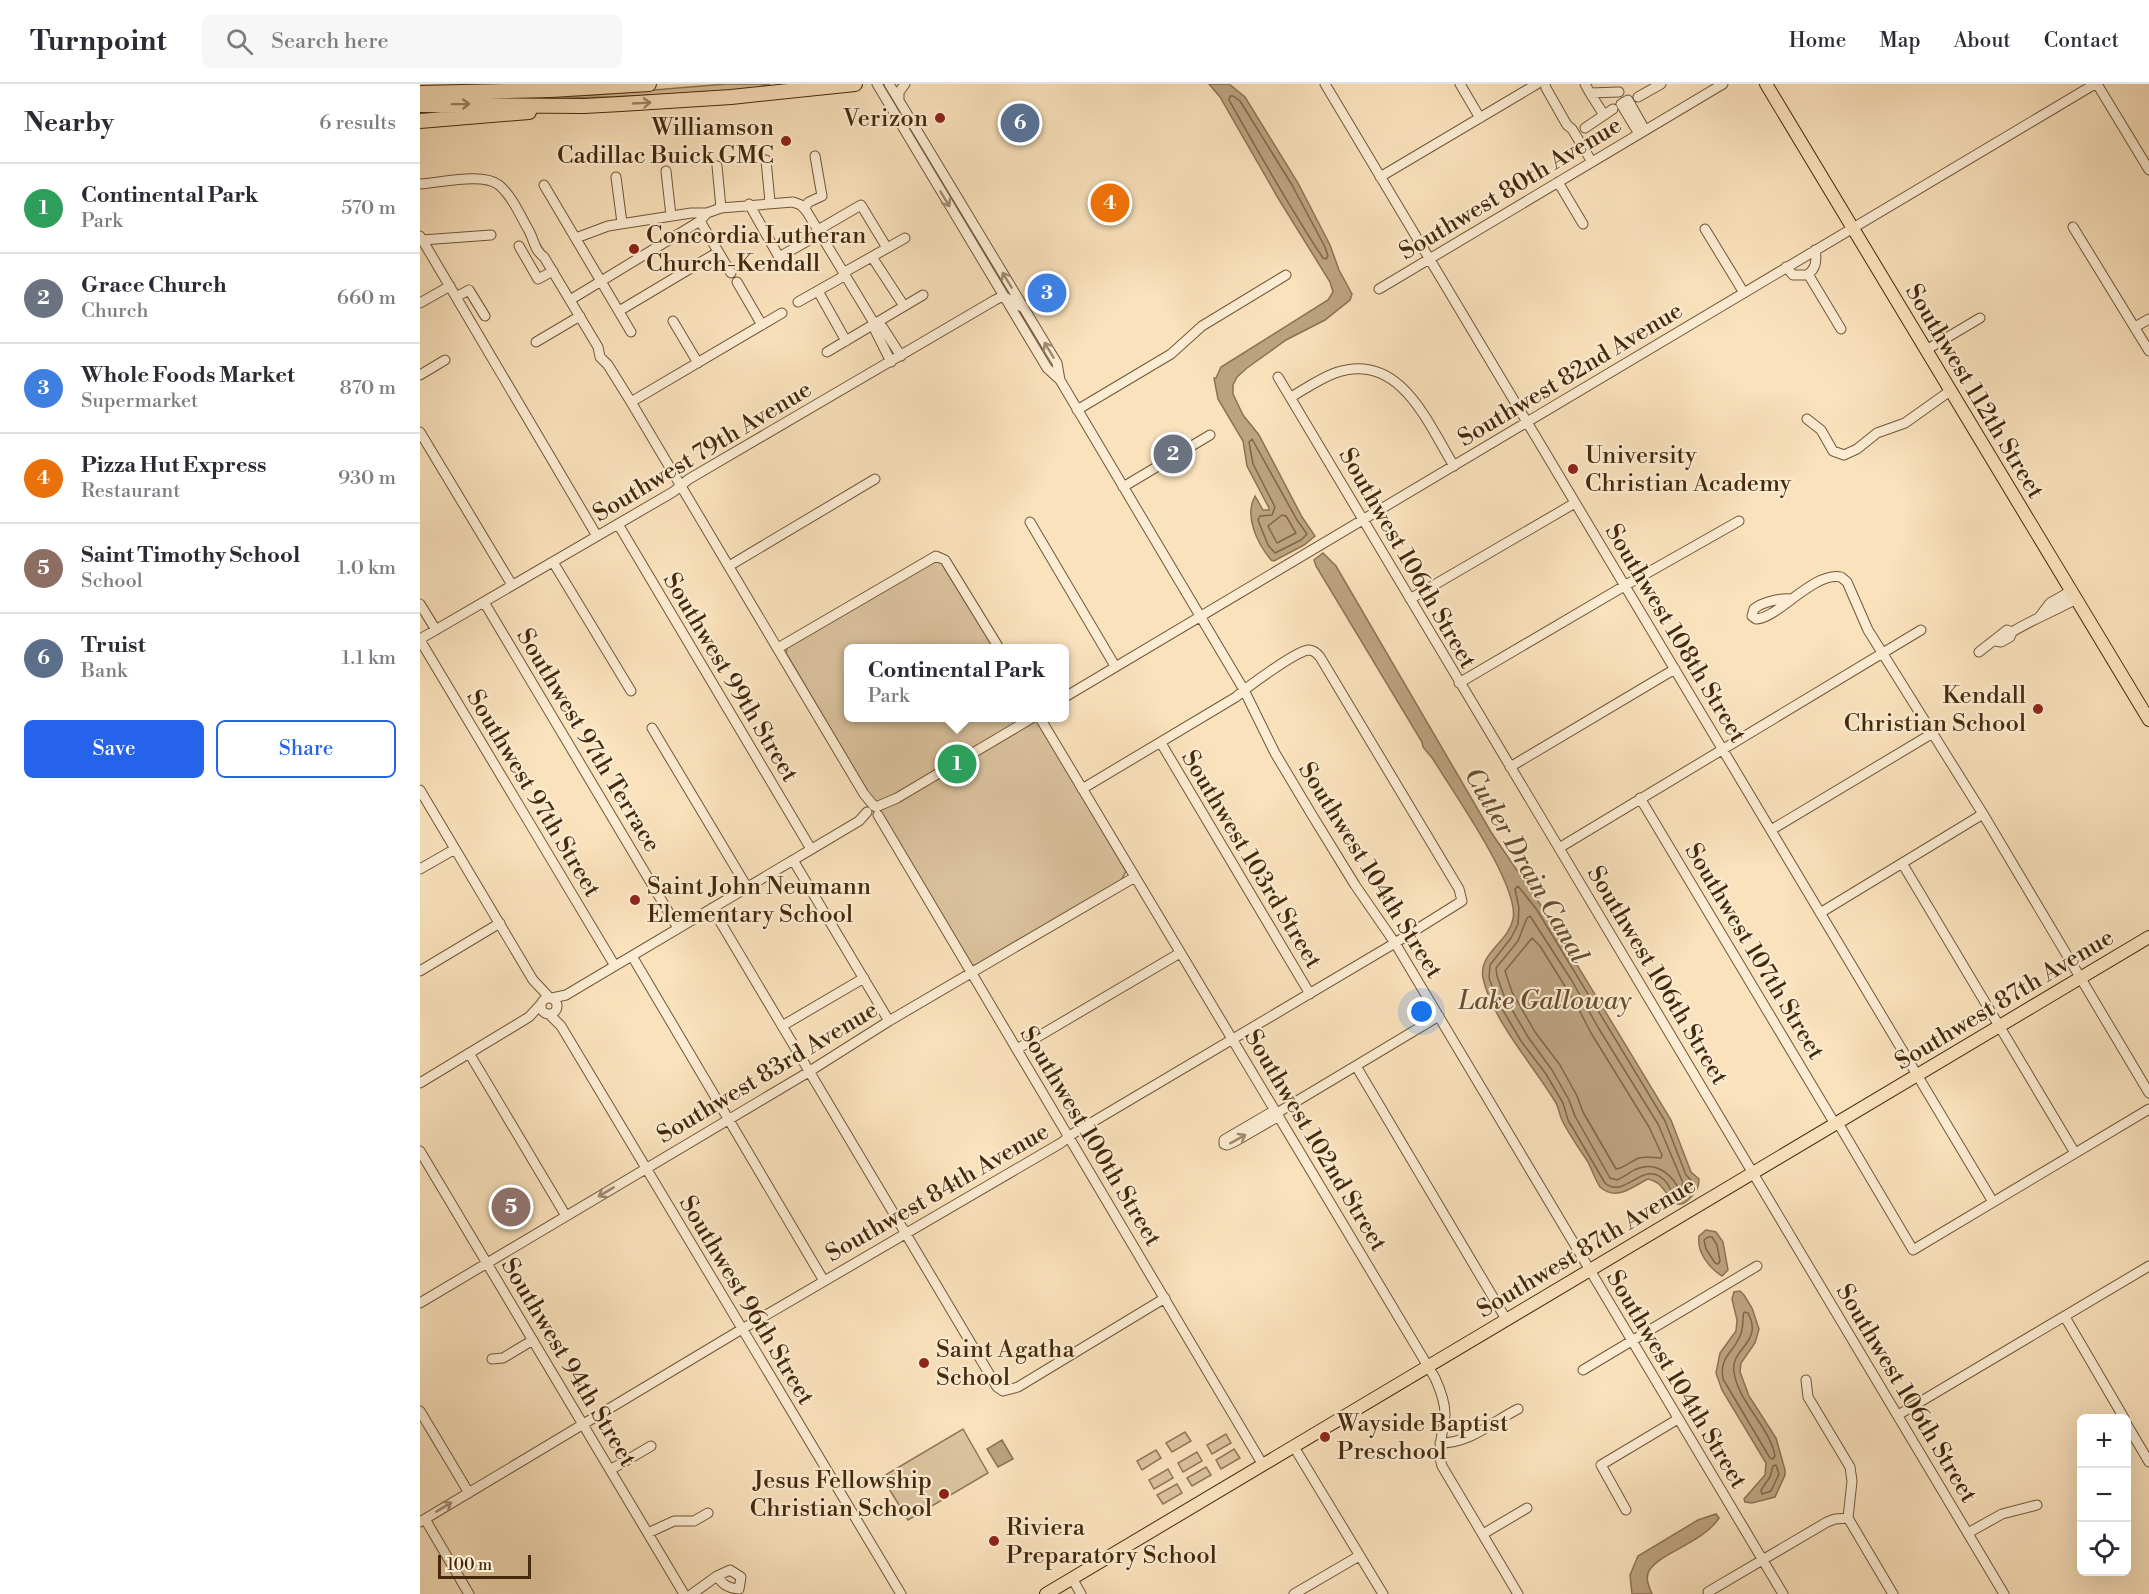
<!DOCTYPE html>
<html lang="en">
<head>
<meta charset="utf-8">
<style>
  body { margin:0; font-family:"Libre Bodoni",serif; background:#f7f7f7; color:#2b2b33 }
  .controls { position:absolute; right:18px; bottom:18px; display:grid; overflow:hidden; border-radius:9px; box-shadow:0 6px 24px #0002 }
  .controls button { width:54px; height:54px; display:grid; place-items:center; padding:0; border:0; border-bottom:2px solid #e1e1e2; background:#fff; color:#2b2b33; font:30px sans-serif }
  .scale { position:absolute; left:18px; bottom:15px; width:93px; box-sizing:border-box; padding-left:6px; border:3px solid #45290c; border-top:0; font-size:16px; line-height:21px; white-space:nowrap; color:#45290c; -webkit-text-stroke:4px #fcecd3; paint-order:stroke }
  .you { position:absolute; left:1002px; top:928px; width:21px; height:21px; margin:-15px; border:4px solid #fff; border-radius:50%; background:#1a73e8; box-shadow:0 0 0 9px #1a73e833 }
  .badge { display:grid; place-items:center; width:39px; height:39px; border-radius:50%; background:#2563eb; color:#fff; font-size:20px; font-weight:700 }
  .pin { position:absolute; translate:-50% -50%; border:3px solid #fff; box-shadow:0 2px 6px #0006 }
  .popup { position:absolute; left:424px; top:560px; width:225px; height:78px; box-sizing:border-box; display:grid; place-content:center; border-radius:9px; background:#fff; filter:drop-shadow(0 2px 4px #0005); font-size:20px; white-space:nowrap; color:#7c7c81 }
  .popup b { font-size:22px; color:#2b2b33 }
  .popup::after { content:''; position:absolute; left:50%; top:100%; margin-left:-12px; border:12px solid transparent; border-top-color:#fff }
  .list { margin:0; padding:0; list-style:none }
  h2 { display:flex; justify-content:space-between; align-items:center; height:78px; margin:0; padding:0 24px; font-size:26px }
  h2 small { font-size:20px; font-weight:400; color:#7c7c81 }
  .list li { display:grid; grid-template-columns:39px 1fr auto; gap:18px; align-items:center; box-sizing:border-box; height:90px; padding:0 24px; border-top:2px solid #e1e1e2 }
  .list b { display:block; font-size:22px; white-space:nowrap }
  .list p { margin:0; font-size:20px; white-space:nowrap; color:#7c7c81 }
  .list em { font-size:20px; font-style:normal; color:#7c7c81 }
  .actions { display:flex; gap:12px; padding:18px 24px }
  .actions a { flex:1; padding:14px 0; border:2px solid #2563eb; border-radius:9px; text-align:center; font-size:21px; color:#2563eb }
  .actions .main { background:#2563eb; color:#fff }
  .icon { flex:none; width:33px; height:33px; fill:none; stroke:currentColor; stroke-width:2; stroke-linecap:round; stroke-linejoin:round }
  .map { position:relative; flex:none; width:1729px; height:1510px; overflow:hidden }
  header { display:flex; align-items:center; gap:36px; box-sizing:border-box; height:84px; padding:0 30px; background:#fff; border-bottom:2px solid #e1e1e2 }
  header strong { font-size:28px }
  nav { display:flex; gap:33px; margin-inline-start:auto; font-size:21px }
  .search { width:420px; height:54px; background:#f7f7f7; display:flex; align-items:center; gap:15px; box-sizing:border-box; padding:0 21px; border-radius:9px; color:#7c7c81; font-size:22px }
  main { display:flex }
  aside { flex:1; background:#fff }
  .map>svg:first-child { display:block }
</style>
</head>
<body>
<header>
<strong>Turnpoint</strong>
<div class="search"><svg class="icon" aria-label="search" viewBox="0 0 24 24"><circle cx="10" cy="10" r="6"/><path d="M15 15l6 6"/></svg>Search here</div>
<nav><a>Home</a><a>Map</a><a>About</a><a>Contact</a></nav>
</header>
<main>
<aside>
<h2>Nearby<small>6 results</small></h2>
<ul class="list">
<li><span class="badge" style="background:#2e9e5b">1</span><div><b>Continental Park</b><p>Park</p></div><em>570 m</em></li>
<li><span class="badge" style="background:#6b7280">2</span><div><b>Grace Church</b><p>Church</p></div><em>660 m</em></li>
<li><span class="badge" style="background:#3f7fe0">3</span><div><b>Whole Foods Market</b><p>Supermarket</p></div><em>870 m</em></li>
<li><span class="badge" style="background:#e8710a">4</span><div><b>Pizza Hut Express</b><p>Restaurant</p></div><em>930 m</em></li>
<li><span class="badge" style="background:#8d6e63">5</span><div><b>Saint Timothy School</b><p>School</p></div><em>1.0 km</em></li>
<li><span class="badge" style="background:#5c6f8a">6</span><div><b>Truist</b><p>Bank</p></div><em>1.1 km</em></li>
</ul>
<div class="actions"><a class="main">Save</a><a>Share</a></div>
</aside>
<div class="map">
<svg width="1729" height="1510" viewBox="0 0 1729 1510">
  <rect width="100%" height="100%" fill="#fae2bc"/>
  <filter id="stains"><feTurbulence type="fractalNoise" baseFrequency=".00333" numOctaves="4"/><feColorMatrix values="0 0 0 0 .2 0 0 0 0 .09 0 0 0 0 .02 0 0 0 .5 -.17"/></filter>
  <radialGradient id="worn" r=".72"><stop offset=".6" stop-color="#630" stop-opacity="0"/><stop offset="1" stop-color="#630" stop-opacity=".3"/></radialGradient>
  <path fill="#dbc39e" stroke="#907655" stroke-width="1.5" d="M306,0H350C321,9 288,8 258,10C194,13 129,15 64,15L174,11Z
    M514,476L521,478L575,564H429V634H616L706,787L701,797L556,882L549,880L366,569L367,563Z
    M543,1345L568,1389L488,1436L462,1393Z
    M765,1348L771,1357L752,1368L746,1359Z
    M806,1350L811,1359L792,1370L787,1361Z
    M814,1365L820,1374L801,1385L796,1376Z
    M736,1366L741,1374L722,1386L717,1377Z
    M777,1368L782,1377L763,1388L758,1379Z
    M786,1383L791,1391L772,1402L767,1394Z
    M748,1385L753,1394L734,1405L729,1396Z
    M757,1400L762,1409L743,1420L737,1411Z"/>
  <path fill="#bca380" stroke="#8c7252" stroke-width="1.5" d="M789,0H809L825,13L878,99L910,161L919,186L932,210L930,216L905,236L866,256L827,284L817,293L813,301V310L823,331L839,351L882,433L895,452L884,461L854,477L851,476C837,459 824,432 835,412L843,426H849V424L827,382L823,357L798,315L794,294H796L801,283L806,280L908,216L913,208L910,198L858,114L800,13Z
    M903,469L916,482L1071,748L1122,823L1251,1036L1271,1088L1279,1095C1279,1103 1277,1106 1272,1112C1255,1132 1250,1111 1240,1101C1237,1098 1232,1096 1228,1095C1213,1102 1197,1118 1180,1103C1175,1095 1172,1086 1168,1078C1159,1064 1149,1051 1142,1036C1139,1030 1139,1024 1136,1019C1114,982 1072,936 1063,894C1058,869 1089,858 1093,835C1100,802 1032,707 1013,675L1003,663L1002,658L896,482L894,476Z
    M1286,1146L1296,1148L1303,1158L1308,1186L1302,1192C1288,1183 1277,1168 1279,1152Z
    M1320,1207L1324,1211L1332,1224L1339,1245L1335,1259L1321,1279L1320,1288L1329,1312L1356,1354L1365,1386V1391L1355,1413L1332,1419L1325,1418L1324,1415L1345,1391L1346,1379L1302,1306L1296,1289L1300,1269L1316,1247L1317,1236L1312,1215L1314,1208Z
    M582,1356L593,1375L578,1383L567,1365Z
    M1296,1430L1299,1434C1282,1460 1240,1468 1229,1487C1225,1494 1229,1503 1232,1510H1212L1210,1491L1218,1472L1278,1436Z"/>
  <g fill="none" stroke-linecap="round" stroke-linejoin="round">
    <path stroke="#806646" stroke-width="1.5" d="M810,12H813L820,17L872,101L905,163L908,172L906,175L903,174C869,123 839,69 809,16Z
      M832,355L877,436L887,450L881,456L855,469L848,461L838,436L840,432L852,431L855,423L833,380L829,358Z
      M862,431L866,432L876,449L857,459L848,442Z
      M1098,802L1117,826L1245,1037L1266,1091L1273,1098C1272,1106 1263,1116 1254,1112C1251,1108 1250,1103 1247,1099C1224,1071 1206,1117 1185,1099L1148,1036L1143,1019L1126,990L1101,957L1077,916L1069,894L1070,881L1091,854L1098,840L1099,824L1095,805Z
      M1110,832L1152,897L1179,945L1238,1040L1263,1099L1261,1104L1258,1103C1248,1086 1232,1077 1214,1086C1208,1090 1204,1093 1197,1096L1190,1094L1155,1032L1149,1016L1132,986L1108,953L1084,912L1077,892L1076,884L1098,857L1107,834Z
      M1112,854L1120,862L1156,920L1171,949L1229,1043L1242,1071L1241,1074C1234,1074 1227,1072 1219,1074C1211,1077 1203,1085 1196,1085L1163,1028L1157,1012L1140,981L1115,948L1092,908L1085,887Z
      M1288,1153H1292L1297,1161L1300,1177L1298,1180L1295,1179L1286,1165L1284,1156Z
      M1324,1228L1328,1229C1344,1259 1310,1264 1314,1288C1318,1318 1350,1343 1355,1372L1353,1375L1350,1374L1303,1295C1299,1273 1313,1269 1320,1252C1324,1244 1322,1235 1324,1228Z
      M1356,1381L1359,1390L1351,1407L1342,1410L1341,1406L1350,1393L1353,1382Z"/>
    <defs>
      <path id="minor" d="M457,0L627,284L640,296L824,606L855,669L892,731L935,801L975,859L1363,1510
        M469,0L637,279L640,296
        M905,0L1573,1118
        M1040,0L1060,34
        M1125,0L1126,4L1147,41L1152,45L1172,78
        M1165,0L1170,9L1199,8
        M1677,0L1729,86
        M1170,9L1184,31
        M1218,13L1241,0
        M479,14V8L485,0
        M1165,44L1193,25
        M1219,50L1201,20L1208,16L1225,46
        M346,76L350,118
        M297,82L301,124
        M246,87L251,132
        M196,93L202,139
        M960,93L1117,0
        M1138,98L1163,140
        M0,100C20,99 63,88 79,101C92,112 100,131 108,145C114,155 114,166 124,173L178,263L180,273L188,281L211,318L444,710L454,722
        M124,101L211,248
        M329,120L359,173L400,150
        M384,124L389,118L402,112L395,72
        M280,137L311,189
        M1653,143L1729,267
        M1285,145L1324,209
        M398,146L441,121L467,164
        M0,152L177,452
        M156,154L188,142L271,129H287
        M2,156L71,151
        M99,162L118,195L133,187
        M452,173L484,222
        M1366,183L1373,191H1387C1396,185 1397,177 1395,166
        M423,189L485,154
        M1388,190L1421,245
        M317,198L342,241
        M959,205L1303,0
        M398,207L426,257
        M36,213L49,206L65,232
        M150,216L280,137L287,129L301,124L373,118L381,121L387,128L454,239L455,246L471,278
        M378,218L424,192
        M0,219L30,202
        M199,227L298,168
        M253,237L278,279
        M454,239L460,241L463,244L481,272
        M1715,243L1729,235
        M116,258L160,232
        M1506,266L1560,234
        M407,268L503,211
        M0,291L25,276
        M858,293L1584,1510
        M871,313C885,305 899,295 915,289C980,266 1008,340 1034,382
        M211,318L362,229
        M657,326L751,270L782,242L866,191
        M1387,335L1401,346L1413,367L1424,371L1437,365L1457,349L1485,339L1530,307
        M0,348L92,501
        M703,403L790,351
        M610,438L695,582
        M198,440L391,765
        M133,478L211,607
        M309,482L455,395
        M990,515L1155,419
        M1371,515C1360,514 1342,518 1334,525L1332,532L1336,535C1357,535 1394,487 1421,493L1427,498L1448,546L1563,730L1729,1009
        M64,518L258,844
        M0,520L16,546
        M1620,532L1630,519L1651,507
        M0,555L253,408L269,395L575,216L583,212L604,224
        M0,556L195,882
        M1576,557L1581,558L1590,553L1592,548C1613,535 1635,527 1656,515
        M358,564L516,472L525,476L579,564
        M1559,568L1587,546L1592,548
        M1039,599L1206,501L1319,437
        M645,613L1675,0
        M620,634L1015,1294C1020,1305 1025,1318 1025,1330C1024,1348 1016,1365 1022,1382L1098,1510
        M232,644L327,803
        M741,659L890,910
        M1090,683L1255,585
        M0,706L113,896L130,914
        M1220,714L1415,1040
        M456,723L477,714L612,634
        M458,731L843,1381
        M1351,746L1513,649
        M1139,764L1501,546
        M373,776L469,937
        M1482,779L1655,1069
        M0,785L35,765
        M292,824L577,1303L583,1307L598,1303L745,1214
        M1400,829L1563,730
        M212,872L404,1197
        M0,887L80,839
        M132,914L146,911L439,737L447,728
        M121 922a8 8 0 1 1 16 0a8 8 0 1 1-16 0Z
        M129,930L141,942L481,1510
        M362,942L444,894
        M597,965L760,869
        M49,969L146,1132
        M936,982L1086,1235
        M0,999L109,933L121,920
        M855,1026L804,1056V1060L807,1061L814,1058L859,1032
        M857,1029L1019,932
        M1418,1039L1493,1166L1729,1025
        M0,1067L264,1510
        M0,1219L382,992L469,937L715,793
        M1645,1233L1704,1334
        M72,1275L83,1274L113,1256
        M1163,1286L1337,1182
        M1386,1296L1388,1313L1430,1383L1432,1397L1428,1434L1473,1510
        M0,1327L49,1409
        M1478,1331L1729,1182
        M1706,1339L1729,1378
        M1020,1359C1051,1359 1072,1338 1098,1325
        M874,1363L963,1510
        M190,1386L231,1362
        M1206,1426L1181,1381L1258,1335
        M5,1435L49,1510
        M0,1438L317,1248L641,1059L654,1049L970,862L1042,817L1039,805L900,573C897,569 894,566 888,566C875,568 827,603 816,613L662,705
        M228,1449L254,1437H274L288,1429
        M1548,1449L1582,1430L1617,1421
        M1063,1450L1107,1424
        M652,1494L661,1510
        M1288,1508L1407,1438L1415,1435L1428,1434
        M272,1510L297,1492L310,1486L321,1493L319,1505C308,1504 303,1501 297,1492
        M874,1510L939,1472"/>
      <path id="major" d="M1346,0L1729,636
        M626,1510L1729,853"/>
      <path id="highway" d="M0,9L131,6L229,0
        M0,21L164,22L201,20L311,13L435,0
        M0,37L109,28"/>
    </defs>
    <use href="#minor" stroke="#725738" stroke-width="11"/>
    <use href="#major" stroke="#45290c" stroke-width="14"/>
    <use href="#highway" stroke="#45290c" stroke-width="16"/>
    <use href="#minor" stroke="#fcecd3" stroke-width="9"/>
    <use href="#major" stroke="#fae2bc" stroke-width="12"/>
    <use href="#highway" stroke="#fae2bc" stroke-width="14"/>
  </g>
  <defs><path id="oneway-shaft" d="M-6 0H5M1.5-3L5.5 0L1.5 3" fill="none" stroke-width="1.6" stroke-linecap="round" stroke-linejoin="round" transform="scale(1.5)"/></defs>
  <g stroke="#a08664">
    <use href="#oneway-shaft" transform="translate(222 19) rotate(-3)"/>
    <use href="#oneway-shaft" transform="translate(41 20) rotate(-1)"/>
  </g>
  <g stroke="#a08a70">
    <use href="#oneway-shaft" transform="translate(525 115) rotate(59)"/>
    <use href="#oneway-shaft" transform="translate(587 196) rotate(-121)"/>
    <use href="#oneway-shaft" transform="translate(629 266) rotate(-121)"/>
    <use href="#oneway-shaft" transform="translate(818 1055) rotate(-29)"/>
    <use href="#oneway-shaft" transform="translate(186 1108) rotate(149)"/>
    <use href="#oneway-shaft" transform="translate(24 1423) rotate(-31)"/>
  </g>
  <g fill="#8f2418" stroke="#fcecd3" stroke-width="2">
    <circle cx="520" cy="34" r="6"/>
    <circle cx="366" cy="57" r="6"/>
    <circle cx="214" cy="165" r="6"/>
    <circle cx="1153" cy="385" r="6"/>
    <circle cx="1618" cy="625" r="6"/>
    <circle cx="215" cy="816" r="6"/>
    <circle cx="504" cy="1279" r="6"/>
    <circle cx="905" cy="1353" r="6"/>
    <circle cx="524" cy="1410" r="6"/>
    <circle cx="574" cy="1457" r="6"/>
  </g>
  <g text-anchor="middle" stroke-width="4.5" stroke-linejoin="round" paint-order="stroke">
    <g font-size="24" fill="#45290c" stroke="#fcecd3" text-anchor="start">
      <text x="508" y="42" text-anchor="end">Verizon</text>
      <text x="354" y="51" text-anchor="end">Williamson<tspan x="354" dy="28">Cadillac Buick GMC</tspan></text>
      <text x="226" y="159">Concordia Lutheran<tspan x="226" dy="28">Church-Kendall</tspan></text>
      <text x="1165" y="379">University<tspan x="1165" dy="28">Christian Academy</tspan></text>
      <text x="1606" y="619" text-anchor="end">Kendall<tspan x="1606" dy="28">Christian School</tspan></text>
      <text x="227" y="810">Saint John Neumann<tspan x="227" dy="28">Elementary School</tspan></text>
      <text x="516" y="1273">Saint Agatha<tspan x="516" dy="28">School</tspan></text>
      <text x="917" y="1347">Wayside Baptist<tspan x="917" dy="28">Preschool</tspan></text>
      <text x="512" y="1404" text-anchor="end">Jesus Fellowship<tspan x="512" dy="28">Christian School</tspan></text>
      <text x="586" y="1451">Riviera<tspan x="586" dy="28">Preparatory School</tspan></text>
    </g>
    <g font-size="24" fill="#45290c" stroke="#fcecd3">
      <text transform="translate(1090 104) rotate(-31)" y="8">Southwest 80th Avenue</text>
      <text transform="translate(1150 290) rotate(-31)" y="8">Southwest 82nd Avenue</text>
      <text transform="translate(1555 307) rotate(59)" y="8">Southwest 112th Street</text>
      <text transform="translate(282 367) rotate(-31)" y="8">Southwest 79th Avenue</text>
      <text transform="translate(988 474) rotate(60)" y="8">Southwest 106th Street</text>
      <text transform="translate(1256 549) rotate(59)" y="8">Southwest 108th Street</text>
      <text transform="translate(311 593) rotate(59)" y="8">Southwest 99th Street</text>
      <text transform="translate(169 656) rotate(59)" y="8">Southwest 97th Terrace</text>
      <text transform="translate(114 709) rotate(59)" y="8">Southwest 97th Street</text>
      <text transform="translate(832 775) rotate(59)" y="8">Southwest 103rd Street</text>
      <text transform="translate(951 786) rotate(58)" y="8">Southwest 104th Street</text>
      <text transform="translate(1335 867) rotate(59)" y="8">Southwest 107th Street</text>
      <text transform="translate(1238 891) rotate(59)" y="8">Southwest 106th Street</text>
      <text transform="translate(1584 915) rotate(-31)" y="8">Southwest 87th Avenue</text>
      <text transform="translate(347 988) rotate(-31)" y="8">Southwest 83rd Avenue</text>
      <text transform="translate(671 1052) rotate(59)" y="8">Southwest 100th Street</text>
      <text transform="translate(896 1056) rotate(59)" y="8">Southwest 102nd Street</text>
      <text transform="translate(517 1108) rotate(-30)" y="8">Southwest 84th Avenue</text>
      <text transform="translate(1166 1163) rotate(-31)" y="8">Southwest 87th Avenue</text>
      <text transform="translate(327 1216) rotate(59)" y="8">Southwest 96th Street</text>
      <text transform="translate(149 1278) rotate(59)" y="8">Southwest 94th Street</text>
      <text transform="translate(1257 1295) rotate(59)" y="8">Southwest 104th Street</text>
      <text transform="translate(1487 1309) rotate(59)" y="8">Southwest 106th Street</text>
    </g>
    <g font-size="26" font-style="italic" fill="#694e2f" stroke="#fcecd3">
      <text transform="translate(1107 781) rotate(60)" y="9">Cutler Drain Canal</text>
      <text x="1125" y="925">Lake Galloway</text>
    </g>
  </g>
  <rect width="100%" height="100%" filter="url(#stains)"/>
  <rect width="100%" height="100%" fill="url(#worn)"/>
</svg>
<div class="controls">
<button>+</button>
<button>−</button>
<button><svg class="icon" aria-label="locate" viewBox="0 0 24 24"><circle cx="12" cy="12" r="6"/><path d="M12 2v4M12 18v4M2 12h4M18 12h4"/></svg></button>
</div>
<div class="scale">100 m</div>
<div class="you"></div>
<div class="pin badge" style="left:537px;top:680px;background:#2e9e5b">1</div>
<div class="popup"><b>Continental Park</b>Park</div>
<div class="pin badge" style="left:753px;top:370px;background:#6b7280">2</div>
<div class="pin badge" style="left:627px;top:209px;background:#3f7fe0">3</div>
<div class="pin badge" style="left:690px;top:119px;background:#e8710a">4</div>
<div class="pin badge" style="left:91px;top:1123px;background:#8d6e63">5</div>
<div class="pin badge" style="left:600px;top:39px;background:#5c6f8a">6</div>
</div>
</main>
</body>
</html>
